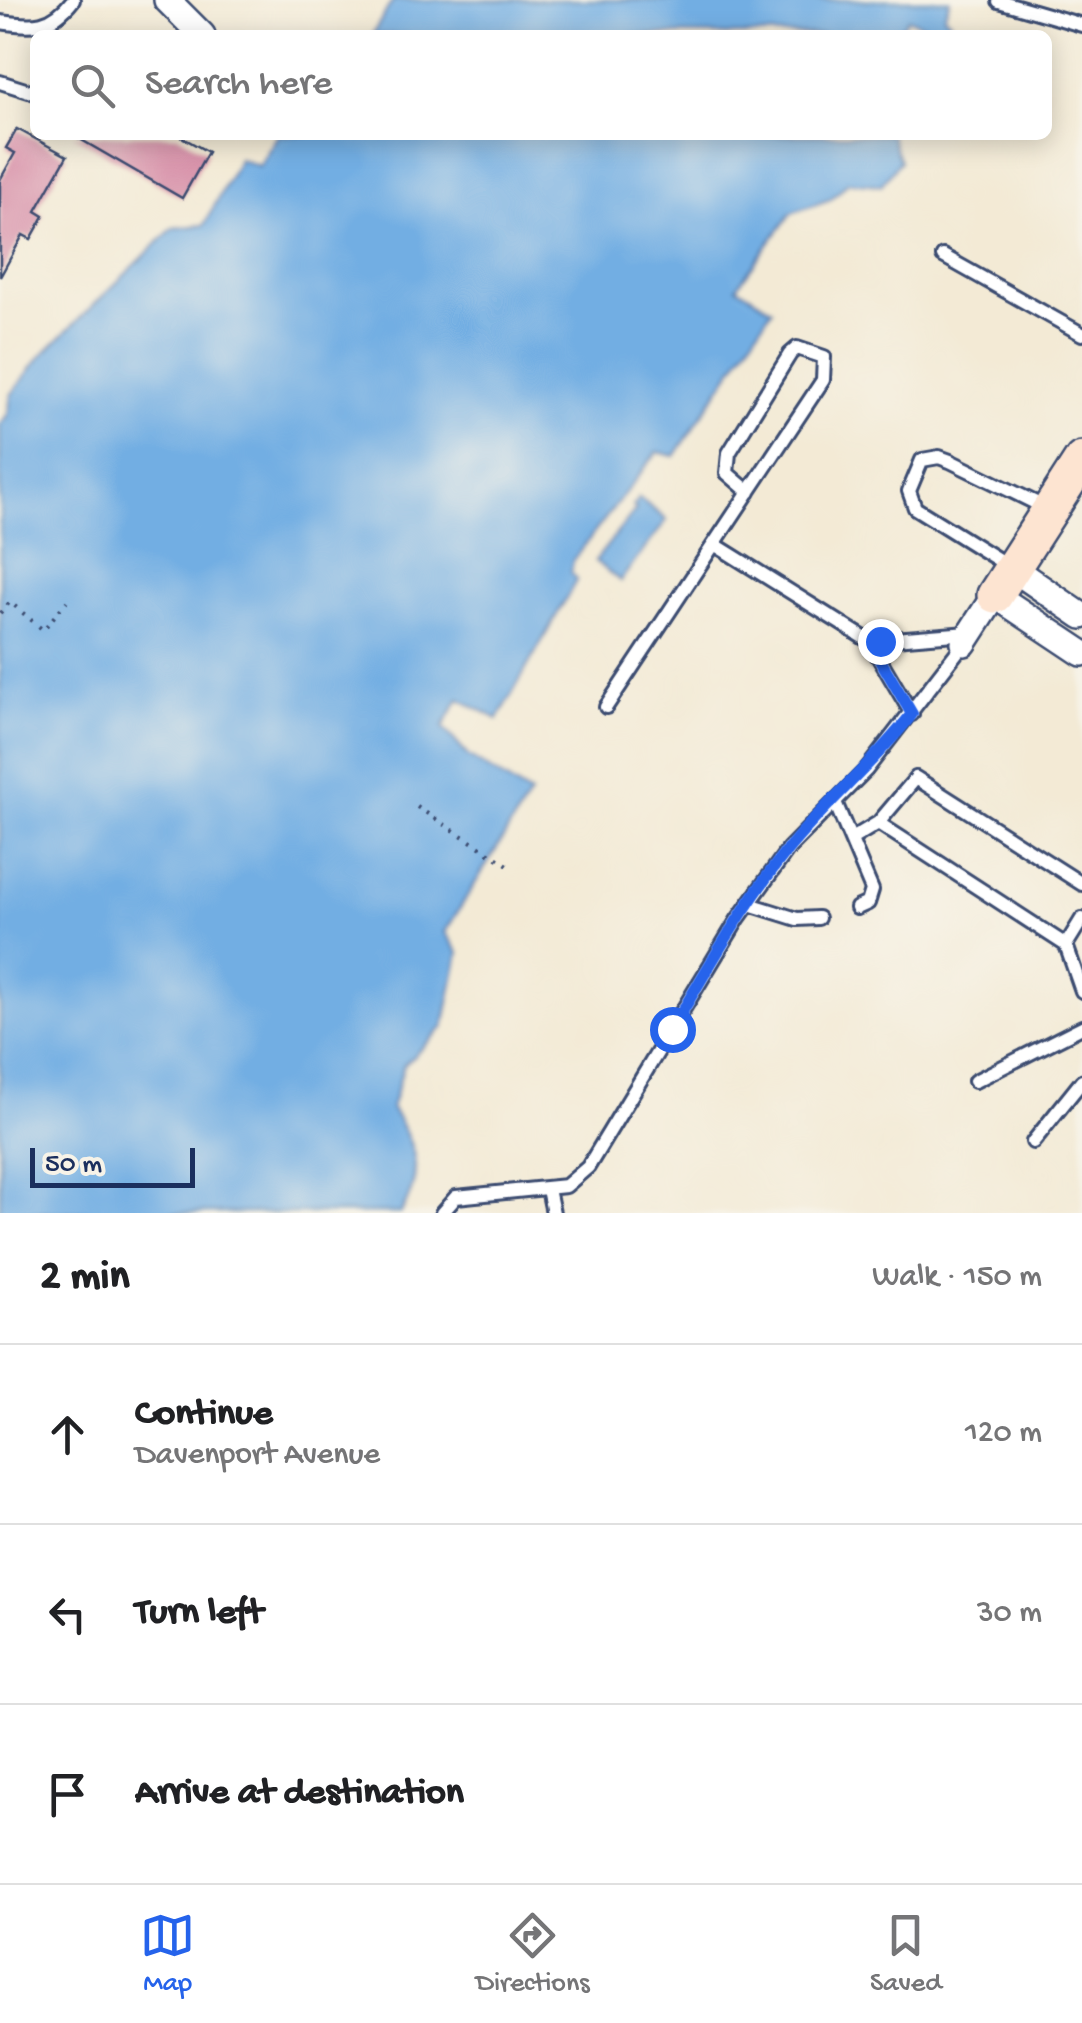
<!DOCTYPE html>
<html lang="en">
<head>
<meta charset="utf-8">
<style>
  body { margin:0; font-family:"Gochi Hand",sans-serif; background:#f2f2f2; color:#202124 }
  .scale { position:absolute; left:30px; bottom:25px; width:165px; box-sizing:border-box; padding-left:10px; border:5px solid #1b2f5e; border-top:0; font-size:28px; line-height:35px; white-space:nowrap; color:#1b2f5e; -webkit-text-stroke:8px #f7f3e8; paint-order:stroke }
  .stop { position:absolute; width:30px; height:30px; margin:-22px; border:8px solid #2563eb; border-radius:50%; background:#fff }
  .stop.end { background:#2563eb; border-color:#fff; box-shadow:0 2px 10px #0008 }
  .list { margin:0; padding:0; list-style:none }
  h2 { display:flex; justify-content:space-between; align-items:center; height:130px; margin:0; padding:0 40px; font-size:42px }
  h2 small { font-size:32px; font-weight:400; color:#757577 }
  .list li { display:grid; grid-template-columns:65px 1fr auto; gap:30px; align-items:center; box-sizing:border-box; height:180px; padding:0 40px; border-top:2px solid #e0e0e0 }
  .list b { display:block; font-size:38px; white-space:nowrap }
  .list p { margin:0; font-size:32px; white-space:nowrap; color:#757577 }
  .list em { font-size:32px; font-style:normal; color:#757577 }
  .icon { flex:none; width:55px; height:55px; fill:none; stroke:currentColor; stroke-width:2; stroke-linecap:round; stroke-linejoin:round }
  .map { position:relative; flex:none; width:1082px; height:1213px; overflow:hidden }
  .search { position:absolute; background:#fff; box-shadow:0 5px 25px #0003; left:30px; right:30px; top:30px; height:110px; display:flex; align-items:center; gap:25px; box-sizing:border-box; padding:0 35px; border-radius:15px; color:#757577; font-size:38px }
  .sheet { height:670px; background:#fff }
  nav { display:flex; justify-content:space-around; align-items:center; box-sizing:border-box; height:140px; border-top:2px solid #e0e0e0; background:#fff; font-size:28px; color:#757577 }
  nav a { display:grid; justify-items:center; gap:5px }
  nav .on { color:#2563eb }
  .map>svg:first-child { display:block }
</style>
</head>
<body>
<div class="map">
<svg width="1082" height="1213" viewBox="0 0 1082 1213">
  <rect width="100%" height="100%" fill="#f7f3e8"/>
  <filter id="ink" filterUnits="userSpaceOnUse"><feTurbulence type="fractalNoise" baseFrequency=".01" numOctaves="2"/><feDisplacementMap in="SourceGraphic" scale="20" xChannelSelector="R" yChannelSelector="G"/><feConvolveMatrix kernelMatrix="1 2 1 2 8 2 1 2 1" color-interpolation-filters="sRGB"/></filter>
  <filter id="wash" filterUnits="userSpaceOnUse"><feTurbulence type="fractalNoise" baseFrequency=".0048" numOctaves="4" result="noise"/><feDisplacementMap in="SourceGraphic" scale="40" xChannelSelector="R" yChannelSelector="G"/><feGaussianBlur stdDeviation="2.25" result="paint"/><feColorMatrix in="noise" values="0 0 0 0 0 0 0 0 0 0 0 0 0 0 0 0 0 1.4 0 .05"/><feComposite in="paint" operator="in"/></filter>
  <g filter="url(#wash)">
    <rect width="100%" height="100%" fill="#f3ead5"/>
    <path fill="#72aee3" stroke="#466ea0" stroke-width="2.5" d="M393,0H950L944,16L950,21L944,35L908,18L896,35H372Z
      M278,135H890L900,161L881,185L848,182L831,199L791,213L737,287L772,309L675,456L657,452L573,560L571,573L577,579L498,719L459,699L443,727L468,756L530,795L445,932L459,953L444,1027L404,1065L391,1108C416,1146 425,1171 401,1213H0V425L8,414L11,395L40,357L173,228L204,225L239,159L259,166Z
      M639,498L667,520L620,581L595,561L636,509L633,506Z"/>
    <g id="blocks">
      <path fill="#d78fa8" d="M17,129L67,156L36,211L44,216L31,239L23,235L0,277V180L15,153L6,148Z
        M73,135H178L208,152L182,198Z"/>
    </g>
  </g>
  <g filter="url(#ink)">
    <use href="#blocks" fill-opacity="0" stroke="#3b4b70" stroke-width="2.5"/>
    <g fill="none" stroke-linecap="round" stroke-linejoin="round">
      <defs>
        <path id="lane" d="M999,1L1082,25
          M0,22C34,27 51,28 73,0
          M0,82L35,93
          M943,256L1082,334
          M714,544L823,380L824,357L797,348L790,354L729,453L727,473L749,492
          M1010,567L915,508L909,491L922,460L939,457L950,461L1046,508
          M606,707L714,544L869,641
          M912,714L869,641L968,633
          M835,802L872,890L868,903L857,908
          M878,823L1066,945L1082,919
          M853,838L878,823L916,778L1082,884
          M749,904L797,919L818,918
          M1066,945L1082,991
          M975,1081L1082,1027
          M1033,1142L1082,1081
          M548,1189L553,1213
          M442,1213L456,1197L566,1186L588,1167L738,919L789,848L866,770L964,643"/>
        <path id="street" d="M167,0L202,35
          M1012,568L1082,616
          M964,643L995,595L1082,653"/>
        <path id="secondary" d="M995,595L1082,460"/>
      </defs>
      <use href="#lane" stroke="#3b4b70" stroke-width="18"/>
      <use href="#street" stroke="#3b4b70" stroke-width="30"/>
      <use href="#secondary" stroke="#3b4b70" stroke-width="40"/>
      <path stroke="#3b4b70" stroke-width="4" stroke-dasharray="2.5 8" stroke-linecap="butt" d="M0,613L10,602L43,630L67,601
        M417,807L508,865"/>
      <use href="#lane" stroke="#fff" stroke-width="12"/>
      <use href="#street" stroke="#fff" stroke-width="25"/>
      <use href="#secondary" stroke="#fde4d1" stroke-width="35"/>
    </g>
  </g>
  <g fill="none" stroke-linecap="round" stroke-linejoin="round" filter="url(#ink)">
    <path stroke="#2563eb" stroke-width="12" d="M672,1029C708,968 743,905 788,849C826,802 874,763 912,714L869,641H880"/>
  </g>
</svg>
<div class="scale">50 m</div>
<div class="stop" style="left:672px;top:1029px"></div>
<div class="stop end" style="left:880px;top:641px"></div>
<div class="search"><svg class="icon" aria-label="search" viewBox="0 0 24 24"><circle cx="10" cy="10" r="6"/><path d="M15 15l6 6"/></svg>Search here</div>
</div>
<section class="sheet">
<h2>2 min<small>Walk · 150 m</small></h2>
<ul class="list">
<li><svg class="icon" aria-label="ahead" viewBox="0 0 24 24"><path d="M12 20V5M6 11l6-6 6 6"/></svg><div><b>Continue</b><p>Davenport Avenue</p></div><em>120 m</em></li>
<li><svg class="icon" aria-label="left" viewBox="0 0 24 24"><path d="M17 20v-9H6M10 6l-5 5 5 5"/></svg><div><b>Turn left</b></div><em>30 m</em></li>
<li><svg class="icon" aria-label="arrive" viewBox="0 0 24 24"><path d="M6 21V4h12l-3 4 3 4H6"/></svg><div><b>Arrive at destination</b></div></li>
</ul>
</section>
<nav>
<a class="on"><svg class="icon" aria-label="map" viewBox="0 0 24 24"><path d="M3 6l6-2 6 2 6-2v14l-6 2-6-2-6 2zM9 4v14M15 6v14"/></svg>Map</a>
<a><svg class="icon" aria-label="directions" viewBox="0 0 24 24"><path d="M12 3l9 9-9 9-9-9zM9 14v-3h6M13 9l2 2-2 2"/></svg>Directions</a>
<a><svg class="icon" aria-label="saved" viewBox="0 0 24 24"><path d="M7 4h10v16l-5-4-5 4z"/></svg>Saved</a>
</nav>
</body>
</html>
